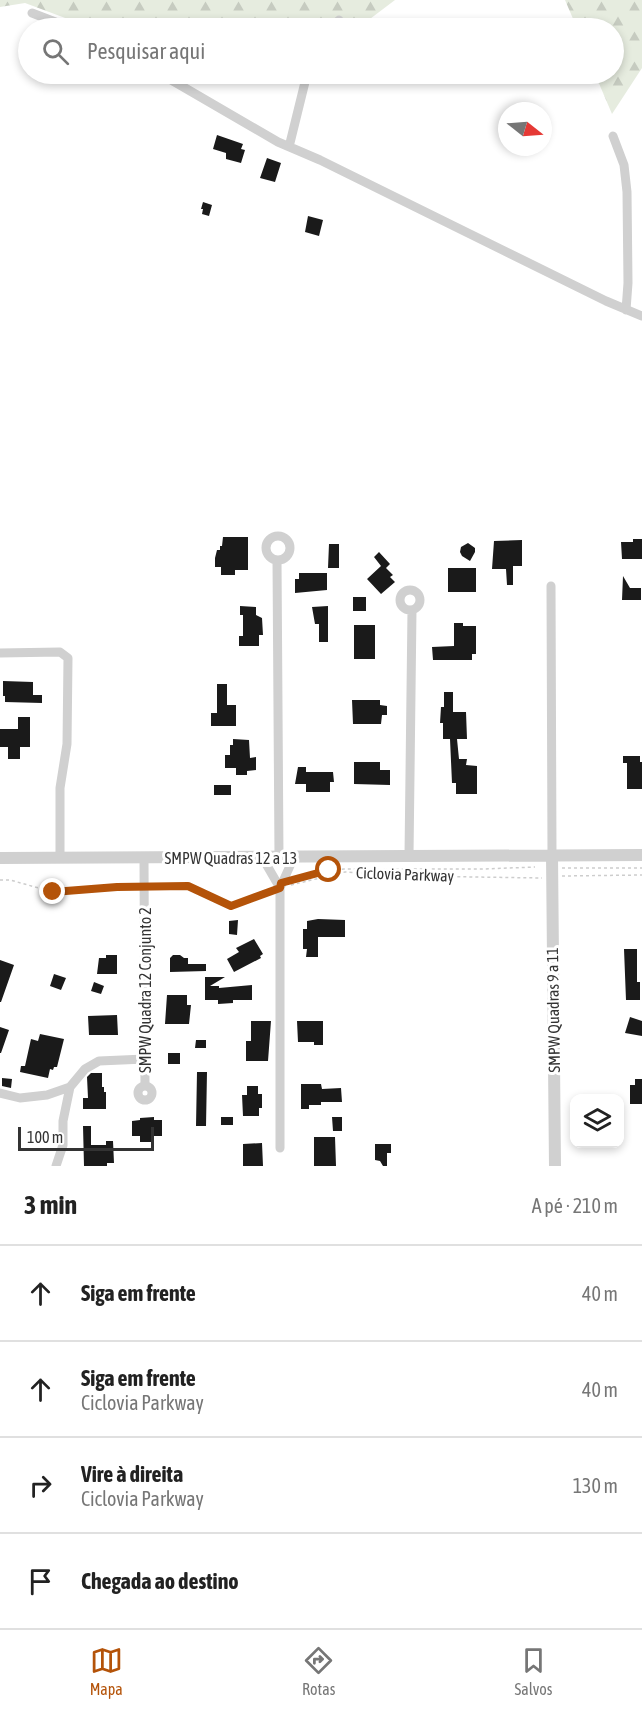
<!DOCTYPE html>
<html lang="pt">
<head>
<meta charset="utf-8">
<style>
  body { margin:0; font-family:"Asap Condensed",sans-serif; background:#f6f6f6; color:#222 }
  .controls { position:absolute; right:18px; bottom:18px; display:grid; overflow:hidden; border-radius:12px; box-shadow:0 3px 9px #0003 }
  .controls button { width:54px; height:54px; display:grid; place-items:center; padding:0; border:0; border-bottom:2px solid #e0e0e0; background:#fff; color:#222; font:30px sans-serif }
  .compass { position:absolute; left:498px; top:102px; width:54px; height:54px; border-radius:50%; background:#fff; box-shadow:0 3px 9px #0003; rotate:107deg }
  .scale { position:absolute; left:18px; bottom:15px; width:136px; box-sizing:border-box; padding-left:6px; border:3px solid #333; border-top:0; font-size:16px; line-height:21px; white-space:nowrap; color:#333; -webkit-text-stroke:4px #fff; paint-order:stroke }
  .stop { position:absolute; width:18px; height:18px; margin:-14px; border:4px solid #b45309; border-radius:50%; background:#fff }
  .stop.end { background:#b45309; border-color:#fff; box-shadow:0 2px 6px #0008 }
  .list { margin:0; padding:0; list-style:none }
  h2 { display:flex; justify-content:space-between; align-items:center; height:78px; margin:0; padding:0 24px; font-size:26px }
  h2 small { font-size:20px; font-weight:400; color:#767676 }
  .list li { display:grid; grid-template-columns:39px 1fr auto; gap:18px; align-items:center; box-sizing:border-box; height:96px; padding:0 24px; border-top:2px solid #e0e0e0 }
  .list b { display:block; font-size:22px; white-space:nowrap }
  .list p { margin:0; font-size:20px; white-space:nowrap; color:#767676 }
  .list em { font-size:20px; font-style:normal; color:#767676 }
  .icon { flex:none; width:33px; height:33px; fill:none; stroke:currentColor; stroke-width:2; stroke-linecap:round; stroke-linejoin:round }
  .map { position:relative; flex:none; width:642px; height:1166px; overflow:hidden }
  .search { position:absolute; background:#fff; box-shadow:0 3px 9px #0003; left:18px; right:18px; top:18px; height:66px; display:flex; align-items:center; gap:15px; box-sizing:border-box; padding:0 21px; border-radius:33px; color:#767676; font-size:22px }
  .sheet { height:462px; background:#fff }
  nav { display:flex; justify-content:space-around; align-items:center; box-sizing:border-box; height:84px; border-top:2px solid #e0e0e0; background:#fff; font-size:16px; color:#767676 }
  nav a { display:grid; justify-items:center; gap:3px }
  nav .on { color:#b45309 }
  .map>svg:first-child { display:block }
</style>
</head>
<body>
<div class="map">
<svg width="642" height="1166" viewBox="0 0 642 1166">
  <defs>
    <pattern id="forest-firs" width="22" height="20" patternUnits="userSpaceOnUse" patternTransform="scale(1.5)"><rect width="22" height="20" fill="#e6ecdf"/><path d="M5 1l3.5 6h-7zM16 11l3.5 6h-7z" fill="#c6cbc0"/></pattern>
  </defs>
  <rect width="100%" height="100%" fill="#fff"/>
  <path fill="url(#forest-firs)" d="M0,0H395L358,28H92L25,3L0,7Z
    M565,0H642V68L612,114L595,74H614V28H577Z"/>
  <path fill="#1a1a1a" d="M217,135L243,144L241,149L245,150L241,163L226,159V153L213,149Z
    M267,158L281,163L275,182L260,178Z
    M203,202L212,205L209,216L202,214L203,209H201Z
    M308,216L323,220L319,236L305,232Z
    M223,537H248V570H235V575H221V567H215V558L217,550H220V546H222Z
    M633,539H642V559H622L621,542H633Z
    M522,540V566H513V585H507L506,569H492L494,541Z
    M468,543L475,548V552L470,561L462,556L460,552L461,547Z
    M329,544H339V568H328Z
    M379,552L390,564L386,568L393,575L390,577L395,582L381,594L367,579L381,566L374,557Z
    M448,568H476V592H448Z
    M299,573H327V590L295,593V579H299Z
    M623,576L630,588H641V600H622Z
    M353,597H366V611H353Z
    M240,606L256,607V615L262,618L263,635H259V646H239V636H243V615H240Z
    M328,606V642H319V624H315L312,607Z
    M454,623H463V626H476V654H472V660H433L432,647L454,646Z
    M354,625H375V659H354Z
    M3,681L33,682V695H42V703L5,702V696H3Z
    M217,684H227V705H236V726H211V713H217Z
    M444,692H453V712H466L467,739H457L459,759H467L466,765L477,766V794H456V783H452L450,739H443V723H440L441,707H444Z
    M352,700H380V705L387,706V715H382L381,724H353Z
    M18,717H30V747H20V759H8V747H0V729H18Z
    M233,739L249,740L250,758L256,757V770L247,771V775H236V768H225V755H230V745H233Z
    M623,756H640V762H642V789H627V763H623Z
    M354,762H380V770H390V785L354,784Z
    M298,767H306V772H333L334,782H330V792H306V784H295Z
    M214,785H231V795H214Z
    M318,919L345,920V937H318V957H306L307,949H303V929H307V921Z
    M238,920L237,935L229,934V921Z
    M254,939L263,954L260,956L261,958L234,972L227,959L239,952L236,948Z
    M624,949H637V982H640V1000H626Z
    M106,955H117V974H97L99,958H106Z
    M173,955H180L184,958H188V964H206V971L170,972V958Z
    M0,960L14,965L1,1002H0Z
    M54,974L66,978L61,990L50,986Z
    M205,977H225L210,986H219V988L252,985V1000H233V1003L218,1004V1000H205Z
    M94,982L104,986L101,994L91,991Z
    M167,995H187V1005H191L189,1024H165Z
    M117,1015L118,1035H89L88,1016Z
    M630,1017L642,1021V1036L625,1033Z
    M251,1021H271L268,1061H246V1041H251Z
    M297,1021H323V1045H314V1042H298Z
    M0,1027L9,1030L1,1053H0Z
    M40,1034L64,1039L57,1067H54L53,1070L50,1069L48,1078L20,1072L21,1066H25L31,1039L38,1041Z
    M196,1040H206V1048H195Z
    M168,1053H180V1064H168Z
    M197,1072H207L206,1126H196Z
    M91,1073H102V1087H104V1092H106V1109H83V1098H88L87,1077Z
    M2,1078L12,1079L11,1088L2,1086Z
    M635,1079H642V1104H630V1085H635Z
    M301,1084H321L322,1089L341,1088L342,1102H321V1105H309V1109H301Z
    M247,1086H258V1094H262V1108H259V1116H243L242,1095H247Z
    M154,1117V1120H162V1136H154V1142H140V1136H132V1121L140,1120V1118Z
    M221,1117H233V1125H221Z
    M332,1117H342V1131H333Z
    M83,1126H91V1145H106V1141H113L114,1163H107V1166H84Z
    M314,1137H335L336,1166H314Z
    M262,1143L263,1166H243V1144Z
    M375,1144H391V1153H387V1166H383L380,1161L375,1160Z"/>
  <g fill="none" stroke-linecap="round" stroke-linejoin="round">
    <path stroke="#cdcdcd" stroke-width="1.5" stroke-dasharray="3 3" stroke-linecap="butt" d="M562,868H642
      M562,876L642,875
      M295,879L329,870L344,869H484L535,867
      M0,880H10L53,892L135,887
      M291,885L345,872L408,876L542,878
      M152,886H188L231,906L272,891"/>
    <path stroke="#d0d0d0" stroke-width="9" d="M32,13L71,28
      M330,28L339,20
      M161,74L278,142L320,160L606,301L642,316
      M613,136L624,165L627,192L628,283L626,310
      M289,147L307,74
      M266 548a12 12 0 1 1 24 0a12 12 0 1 1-24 0Z
      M277,560L279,857
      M551,586L552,855
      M400 600a10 10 0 1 1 20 0a10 10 0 1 1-20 0Z
      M0,653L60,652L68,658L67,744L60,788V858
      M409,856L412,610
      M262,857L280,888
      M144,858L145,1085
      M138 1093a7 7 0 1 1 14 0a7 7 0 1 1-14 0Z
      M0,1093L20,1098L47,1095L70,1087L85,1069L99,1061L145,1059
      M280,1148V888L294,857
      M56,1166L63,1145V1121L70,1087"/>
    <path stroke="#d0d0d0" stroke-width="12" d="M552,855L555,1166
      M0,858L642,855"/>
  </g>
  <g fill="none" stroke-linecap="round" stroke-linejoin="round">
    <path stroke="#b45309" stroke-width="8" d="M53,892L117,887L188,886L231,906L280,888L281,883L329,870"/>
  </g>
  <g text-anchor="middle" stroke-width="6" stroke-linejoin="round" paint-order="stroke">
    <g font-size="16" fill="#333" stroke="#fff">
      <text x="231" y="864">SMPW Quadras 12 a 13</text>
      <text transform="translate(405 874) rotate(2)" y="6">Ciclovia Parkway</text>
      <text transform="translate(145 990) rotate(-90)" y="6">SMPW Quadra 12 Conjunto 2</text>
      <text transform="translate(553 1010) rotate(-91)" y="6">SMPW Quadras 9 a 11</text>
    </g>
  </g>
</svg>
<div class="controls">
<button><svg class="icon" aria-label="layers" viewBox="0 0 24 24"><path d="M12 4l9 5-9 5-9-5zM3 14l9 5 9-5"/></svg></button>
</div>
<svg class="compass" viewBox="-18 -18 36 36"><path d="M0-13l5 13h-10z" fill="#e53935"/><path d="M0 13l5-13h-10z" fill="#767676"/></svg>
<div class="scale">100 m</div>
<div class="stop" style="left:329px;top:870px"></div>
<div class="stop end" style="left:53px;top:892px"></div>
<div class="search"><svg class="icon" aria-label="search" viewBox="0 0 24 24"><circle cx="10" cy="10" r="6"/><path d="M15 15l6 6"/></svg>Pesquisar aqui</div>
</div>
<section class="sheet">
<h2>3 min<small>A pé · 210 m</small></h2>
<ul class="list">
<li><svg class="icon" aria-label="ahead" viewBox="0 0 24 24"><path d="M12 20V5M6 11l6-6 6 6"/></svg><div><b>Siga em frente</b></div><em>40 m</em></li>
<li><svg class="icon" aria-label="ahead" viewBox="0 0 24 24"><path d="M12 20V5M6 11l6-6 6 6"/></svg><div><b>Siga em frente</b><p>Ciclovia Parkway</p></div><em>40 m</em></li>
<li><svg class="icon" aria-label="right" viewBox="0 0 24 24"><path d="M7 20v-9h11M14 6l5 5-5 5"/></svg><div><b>Vire à direita</b><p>Ciclovia Parkway</p></div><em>130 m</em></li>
<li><svg class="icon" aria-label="arrive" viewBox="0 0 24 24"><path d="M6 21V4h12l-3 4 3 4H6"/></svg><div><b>Chegada ao destino</b></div></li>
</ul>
</section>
<nav>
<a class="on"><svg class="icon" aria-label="map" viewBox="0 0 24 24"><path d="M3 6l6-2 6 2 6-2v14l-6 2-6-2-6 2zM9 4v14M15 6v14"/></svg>Mapa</a>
<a><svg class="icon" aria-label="directions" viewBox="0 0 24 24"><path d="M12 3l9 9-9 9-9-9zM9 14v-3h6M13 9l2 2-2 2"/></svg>Rotas</a>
<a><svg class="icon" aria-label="saved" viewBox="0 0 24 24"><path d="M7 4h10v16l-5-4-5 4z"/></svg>Salvos</a>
</nav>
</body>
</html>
